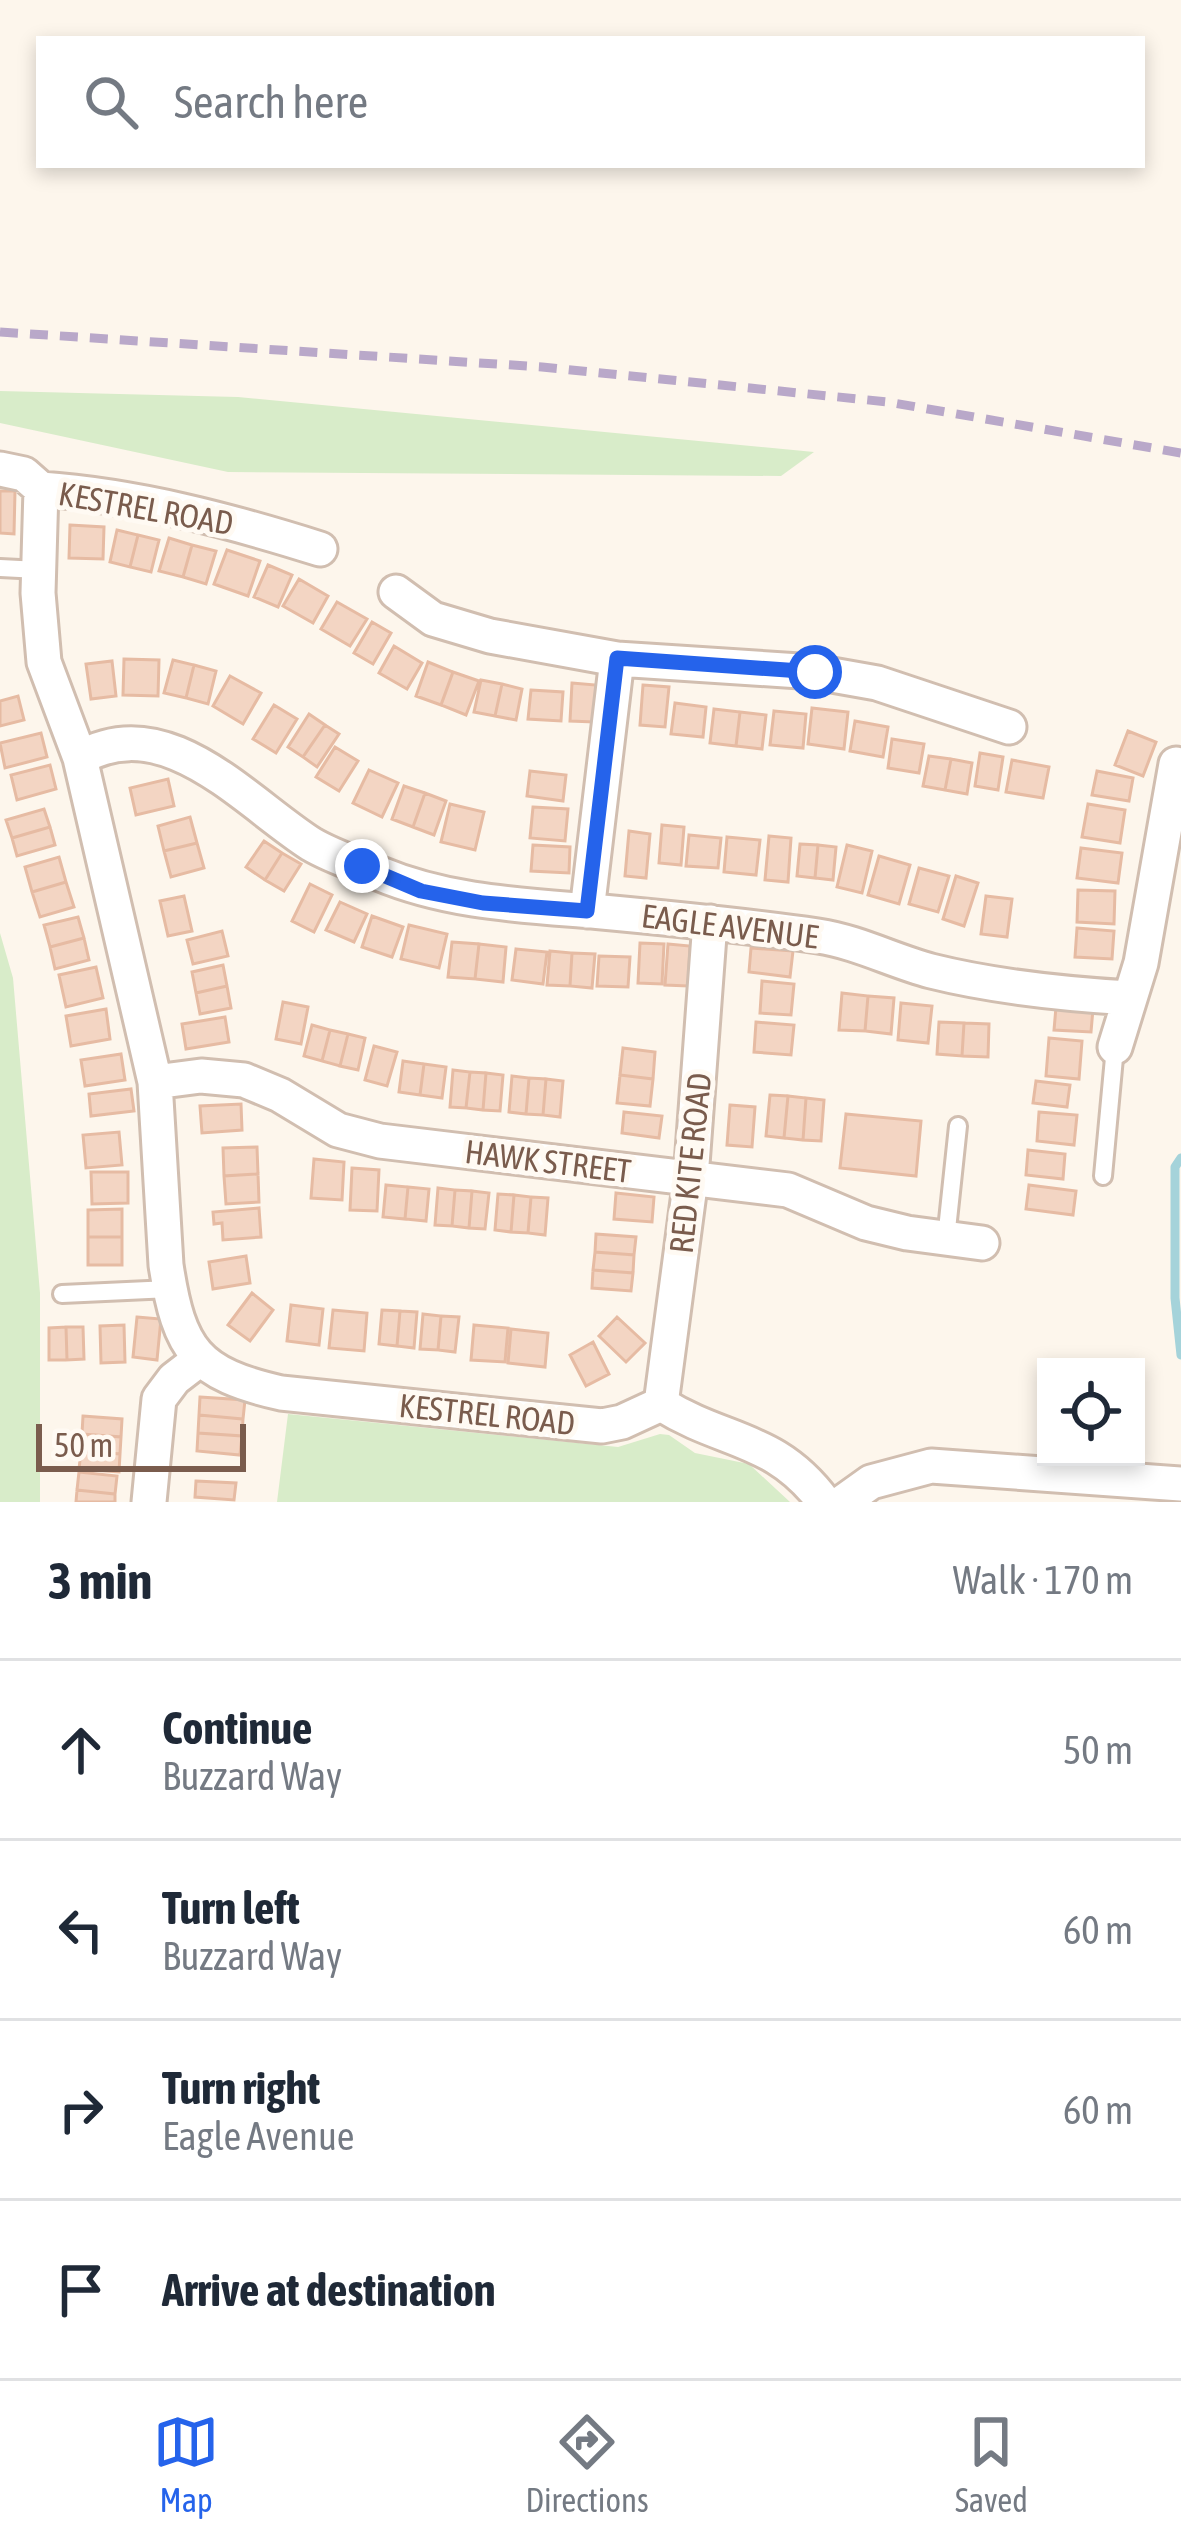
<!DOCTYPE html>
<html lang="en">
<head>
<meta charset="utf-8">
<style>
  body { margin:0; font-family:"Asap Condensed",sans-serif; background:#f6f6f7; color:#1f2937 }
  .controls { position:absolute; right:36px; bottom:36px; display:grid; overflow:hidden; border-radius:0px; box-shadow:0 6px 18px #0003 }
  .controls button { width:108px; height:108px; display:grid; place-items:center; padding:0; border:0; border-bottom:3px solid #e0e1e3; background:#fff; color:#1f2937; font:60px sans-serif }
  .scale { position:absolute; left:36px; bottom:30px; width:210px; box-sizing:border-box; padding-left:12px; border:6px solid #7a5c4d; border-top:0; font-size:33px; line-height:42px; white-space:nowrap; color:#7a5c4d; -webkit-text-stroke:9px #fffaf3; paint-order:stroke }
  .stop { position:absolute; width:36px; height:36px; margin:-27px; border:9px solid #2563eb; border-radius:50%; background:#fff }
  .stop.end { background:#2563eb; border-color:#fff; box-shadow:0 3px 12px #0008 }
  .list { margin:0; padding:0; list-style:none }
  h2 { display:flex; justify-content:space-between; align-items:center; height:156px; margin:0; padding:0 48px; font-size:51px }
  h2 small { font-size:39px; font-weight:400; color:#747a83 }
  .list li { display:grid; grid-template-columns:78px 1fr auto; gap:36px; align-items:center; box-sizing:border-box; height:180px; padding:0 48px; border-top:3px solid #e0e1e3 }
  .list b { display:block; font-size:45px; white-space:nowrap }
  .list p { margin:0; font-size:39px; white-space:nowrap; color:#747a83 }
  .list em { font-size:39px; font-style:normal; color:#747a83 }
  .icon { flex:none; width:66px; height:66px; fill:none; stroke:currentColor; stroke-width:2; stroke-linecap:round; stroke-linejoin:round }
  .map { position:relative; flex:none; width:1181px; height:1502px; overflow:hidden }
  .search { position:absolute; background:#fff; box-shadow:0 6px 18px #0003; left:36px; right:36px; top:36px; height:132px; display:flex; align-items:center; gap:30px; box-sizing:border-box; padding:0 42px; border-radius:0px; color:#747a83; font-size:45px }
  .sheet { height:876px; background:#fff }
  nav { display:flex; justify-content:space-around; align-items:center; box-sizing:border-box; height:168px; border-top:3px solid #e0e1e3; background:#fff; font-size:33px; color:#747a83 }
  nav a { display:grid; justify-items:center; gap:6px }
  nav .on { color:#2563eb }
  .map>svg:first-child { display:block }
</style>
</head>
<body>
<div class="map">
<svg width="1181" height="1502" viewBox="0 0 1181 1502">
  <rect width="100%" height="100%" fill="#fdf6ec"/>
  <path fill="#d8ecc9" d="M0,391L238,397L814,452L781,476L228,472L0,423Z
    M0,933L13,978L40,1293V1502H0Z
    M288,1414L618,1447L660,1434L669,1435L695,1453L749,1464L790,1502H277Z"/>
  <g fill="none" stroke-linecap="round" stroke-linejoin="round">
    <path stroke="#a5d3da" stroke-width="9" d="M1181,1158L1175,1167V1298L1181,1355"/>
  </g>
  <path fill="#f3d5c3" stroke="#e6bba3" stroke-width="3" d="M0,491H15L14,534L0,533Z
    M70,525L104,527L103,559L69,558Z
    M117,530L138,535L130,567L110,562Z
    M138,535L159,540L151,572L130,567Z
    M169,538L192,545L183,577L159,571Z
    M192,545L216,551L206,584L183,577Z
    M227,550L260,561L248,596L214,584Z
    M268,565L292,575L278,607L254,597Z
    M299,579L328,596L313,623L283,606Z
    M337,602L367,619L350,646L321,629Z
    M372,622L391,633L373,664L354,653Z
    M394,646L422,663L407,689L379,673Z
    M124,659L159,660L158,696L123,695Z
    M173,660L194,665L186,698L164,693Z
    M112,661L116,696L91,699L86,664Z
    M428,662L453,672L441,705L416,696Z
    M194,665L216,671L208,704L186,698Z
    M453,672L479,681L466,715L441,705Z
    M230,676L261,693L243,724L213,706Z
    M481,680L502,684L495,716L474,712Z
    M572,683L596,685L594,722L570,721Z
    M502,684L522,689L516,720L495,716Z
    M643,685L669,687L665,727L640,725Z
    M531,690L563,692L561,721L528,719Z
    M18,696L24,720L0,726V701Z
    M675,703L706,707L703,737L671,734Z
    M274,705L297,719L276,753L253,739Z
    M812,708L848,712L844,749L808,744Z
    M714,709L740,712L736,746L710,743Z
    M774,711L806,714L803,748L770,745Z
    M740,712L766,715L762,749L736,746Z
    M309,714L325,725L303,757L288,747Z
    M855,721L888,727L883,757L850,751Z
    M325,725L339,734L317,767L303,757Z
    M1128,731L1156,742L1143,776L1115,765Z
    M41,733L47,757L5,768L0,743Z
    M892,739L924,744L919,773L888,768Z
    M335,747L358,761L339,791L316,777Z
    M980,753L1003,757L998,790L975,786Z
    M929,756L951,759L945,790L923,786Z
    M951,759L972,763L967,794L945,790Z
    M1012,760L1049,767L1043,798L1006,792Z
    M50,765L56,789L17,800L11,775Z
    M369,770L398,783L382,817L353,803Z
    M530,771L566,775L563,801L527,796Z
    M1097,771L1133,778L1129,801L1092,795Z
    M168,779L174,806L136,815L130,788Z
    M404,786L425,793L413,827L392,819Z
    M425,793L446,801L434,835L413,827Z
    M450,804L484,812L475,850L441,842Z
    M1088,804L1125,810L1120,843L1082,837Z
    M533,807L568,809L565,841L530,838Z
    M44,809L50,827L12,838L6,820Z
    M190,817L197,843L164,851L158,826Z
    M662,825L684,827L681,865L659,863Z
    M50,827L55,845L17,856L12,838Z
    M629,831L650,834L646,878L625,876Z
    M689,835L721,838L718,868L686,866Z
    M769,836L791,838L788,882L765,880Z
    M727,837L760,840L756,875L724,872Z
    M264,841L282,853L265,880L246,867Z
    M197,843L204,868L171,877L164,851Z
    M800,844L818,845L815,878L797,876Z
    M533,845L570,847L569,873L531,871Z
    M818,845L836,847L833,880L815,878Z
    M847,845L872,851L862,893L837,887Z
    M1081,848L1122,853L1118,883L1077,878Z
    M282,853L301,864L284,891L265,880Z
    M879,856L910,865L899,904L868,895Z
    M59,857L66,882L32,892L25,867Z
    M919,868L949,876L938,912L909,904Z
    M956,876L978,883L964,926L943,919Z
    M66,882L74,907L40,917L32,892Z
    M310,884L332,895L314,932L292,921Z
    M1078,890L1115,891L1114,924L1077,922Z
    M184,896L192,931L168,936L160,901Z
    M986,896L1012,899L1007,937L981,934Z
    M340,902L367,914L354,942L326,930Z
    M372,916L403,927L392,957L362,947Z
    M78,917L84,938L50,947L44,925Z
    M409,925L447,934L439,968L401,959Z
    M1077,928L1114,931L1112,959L1075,957Z
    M222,931L228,956L193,964L187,940Z
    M84,938L89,960L55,969L50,947Z
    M452,942L479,944L475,979L448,977Z
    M640,943L664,944L662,984L638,983Z
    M479,944L506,947L503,982L475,979Z
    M668,944L690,946L688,986L665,985Z
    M751,948L793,951L790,977L749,972Z
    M516,949L547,952L543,984L512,980Z
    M550,951L572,953L570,986L547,985Z
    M572,953L595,954L592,988L570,986Z
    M599,956L630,957L628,987L597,986Z
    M223,965L227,986L196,993L192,972Z
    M96,967L103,998L66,1007L59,975Z
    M762,981L794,984L791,1015L760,1013Z
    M227,986L231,1008L200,1014L196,993Z
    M842,993L868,996L865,1031L839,1030Z
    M868,996L894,998L891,1034L865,1031Z
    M283,1002L308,1007L301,1044L276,1039Z
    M901,1003L932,1006L928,1043L898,1040Z
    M1056,1007L1093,1009L1091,1032L1054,1030Z
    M106,1009L110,1039L71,1046L66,1016Z
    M225,1017L229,1042L186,1049L182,1024Z
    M756,1022L794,1025L791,1055L754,1052Z
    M939,1022L964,1023L962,1056L937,1054Z
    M964,1023L989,1024L988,1057L962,1056Z
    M312,1025L330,1030L322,1061L304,1056Z
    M330,1030L348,1034L340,1066L322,1061Z
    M348,1034L365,1038L358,1070L340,1066Z
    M1049,1038L1082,1041L1079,1079L1046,1076Z
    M374,1046L397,1052L387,1086L365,1080Z
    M623,1048L655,1052L653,1079L620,1075Z
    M121,1054L125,1080L85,1086L81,1060Z
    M403,1061L424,1064L420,1095L399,1092Z
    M424,1064L446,1067L442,1098L420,1095Z
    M453,1070L470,1072L466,1108L450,1107Z
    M470,1072L486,1073L483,1110L466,1108Z
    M486,1073L503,1075L500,1111L483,1110Z
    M620,1075L653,1079L650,1106L617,1103Z
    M512,1076L529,1078L526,1114L509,1112Z
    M529,1078L546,1079L543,1115L526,1114Z
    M546,1079L563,1081L560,1117L543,1115Z
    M1036,1081L1070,1085L1067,1107L1033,1103Z
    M131,1089L134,1111L91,1116L89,1094Z
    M770,1095L788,1096L784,1138L766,1136Z
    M788,1096L806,1098L803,1140L784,1138Z
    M806,1098L824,1100L821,1141L803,1140Z
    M241,1104L242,1130L202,1133L200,1106Z
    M730,1105L755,1107L752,1147L727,1145Z
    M624,1112L662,1116L659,1138L622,1133Z
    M1039,1112L1077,1115L1074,1145L1037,1141Z
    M846,1114L921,1121L916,1176L840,1168Z
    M119,1132L122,1165L86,1168L83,1135Z
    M257,1147L258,1174L224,1176L223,1148Z
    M1028,1150L1065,1154L1063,1179L1026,1175Z
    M314,1159L344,1162L342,1200L311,1198Z
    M352,1168L379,1170L377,1211L350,1210Z
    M91,1172H128V1203L92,1204Z
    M258,1174L259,1202L226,1204L224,1176Z
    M386,1185L408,1187L405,1219L383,1217Z
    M1029,1185L1076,1191L1073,1215L1026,1209Z
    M408,1187L429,1189L426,1221L405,1219Z
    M438,1188L455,1190L452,1226L435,1225Z
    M455,1190L472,1191L469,1228L452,1226Z
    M472,1191L489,1193L485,1229L469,1228Z
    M616,1193L654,1197L652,1222L614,1219Z
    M498,1194L514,1195L511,1232L495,1230Z
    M514,1195L531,1197L528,1233L511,1232Z
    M531,1197L548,1198L545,1235L528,1233Z
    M259,1208L261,1237L223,1240L222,1223L214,1224L213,1212Z
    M122,1209V1237H88V1210Z
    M596,1234L636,1237L634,1255L595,1252Z
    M88,1237H122V1265H88Z
    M595,1252L634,1255L633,1273L593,1270Z
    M246,1256L250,1283L213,1289L209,1262Z
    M593,1270L633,1273L631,1291L592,1288Z
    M252,1293L273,1310L250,1341L228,1325Z
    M291,1305L323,1309L319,1345L287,1341Z
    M333,1310L367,1313L364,1351L329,1348Z
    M382,1310L400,1311L397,1346L379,1344Z
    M400,1311L417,1312L414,1348L397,1346Z
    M423,1314L441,1316L438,1350L420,1349Z
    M441,1316L459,1317L455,1352L438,1350Z
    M137,1317L161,1319L157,1360L133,1357Z
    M617,1317L645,1343L626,1362L599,1336Z
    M124,1325L125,1362L101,1363L100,1326Z
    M474,1325L508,1328L505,1362L471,1360Z
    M66,1327L67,1360H49V1328Z
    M66,1327H83L84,1359L67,1360Z
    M511,1329L548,1333L545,1367L508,1363Z
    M593,1342L609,1374L586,1386L570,1355Z
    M200,1397L245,1400L243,1419L199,1415Z
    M199,1415L243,1419L242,1436L198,1433Z
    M83,1416L122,1419L121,1437L82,1434Z
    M198,1433L242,1436L240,1455L197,1451Z
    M82,1434L121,1437L120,1454L81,1451Z
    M81,1451L120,1454L119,1472L79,1469Z
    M79,1472L117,1476L115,1494L77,1490Z
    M196,1481L236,1483L234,1500L195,1497Z
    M77,1490L115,1494V1502H76Z"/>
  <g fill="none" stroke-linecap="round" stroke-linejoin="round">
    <defs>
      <path id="service" d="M0,568L39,570
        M1103,1176L1115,1047
        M946,1239L958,1126
        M62,1294L170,1289"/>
      <path id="minor" d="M0,469L24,474L41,489
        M320,549C228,520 137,496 41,489L38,593L44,662L80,758L155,1082L166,1265C179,1351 197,1374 281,1393L602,1426L622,1422L661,1404C725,1444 775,1436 824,1502
        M396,592L433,619L490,636L617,659L815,672L877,683L1009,727
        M80,758C166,708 244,801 311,844C331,856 356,864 378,873C447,902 518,905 592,911C667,918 743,925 818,936C858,942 893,961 931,971C995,987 1064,994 1130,998
        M587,911L617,659
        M1115,1047L1141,963L1176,764
        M155,1082L201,1076L244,1080L280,1095L338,1130L380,1141L788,1190L866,1223L907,1233L982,1243
        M661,1404L691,1178L710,922
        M149,1502L159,1399L174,1379L200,1359
        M843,1502L871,1482L931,1466L1181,1484"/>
    </defs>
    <use href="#service" stroke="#d1beb0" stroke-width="22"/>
    <use href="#minor" stroke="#d1beb0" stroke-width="39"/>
    <use href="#service" stroke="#fff" stroke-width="16"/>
    <use href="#minor" stroke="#fff" stroke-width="33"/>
    <path stroke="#b9a8c9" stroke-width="9" stroke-dasharray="18 12" stroke-linecap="butt" d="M0,332L542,367L888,402L1181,453"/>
  </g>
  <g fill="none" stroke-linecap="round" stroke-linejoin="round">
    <path stroke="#2563eb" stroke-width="15" d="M362,866L421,891L483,903L587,911L617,658L815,672"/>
  </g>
  <g text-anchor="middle" stroke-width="10" stroke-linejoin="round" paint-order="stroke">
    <g font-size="33" fill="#7a5c4d" stroke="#fffaf3">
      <text transform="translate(146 508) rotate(10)" y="12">KESTREL ROAD</text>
      <text transform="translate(730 926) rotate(7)" y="12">EAGLE AVENUE</text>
      <text transform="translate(548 1161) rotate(7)" y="12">HAWK STREET</text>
      <text transform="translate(690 1163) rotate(-84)" y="12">RED KITE ROAD</text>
      <text transform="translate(487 1414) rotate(6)" y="12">KESTREL ROAD</text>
    </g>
  </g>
</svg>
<div class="controls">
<button><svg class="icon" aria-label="locate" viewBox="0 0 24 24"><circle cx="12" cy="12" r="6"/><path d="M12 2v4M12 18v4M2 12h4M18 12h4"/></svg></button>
</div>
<div class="scale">50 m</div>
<div class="stop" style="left:815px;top:672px"></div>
<div class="stop end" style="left:362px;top:866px"></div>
<div class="search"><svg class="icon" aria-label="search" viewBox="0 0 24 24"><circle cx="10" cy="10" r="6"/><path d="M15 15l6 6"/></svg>Search here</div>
</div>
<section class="sheet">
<h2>3 min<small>Walk · 170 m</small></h2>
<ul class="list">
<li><svg class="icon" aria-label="ahead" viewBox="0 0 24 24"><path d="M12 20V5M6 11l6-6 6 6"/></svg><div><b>Continue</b><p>Buzzard Way</p></div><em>50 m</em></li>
<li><svg class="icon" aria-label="left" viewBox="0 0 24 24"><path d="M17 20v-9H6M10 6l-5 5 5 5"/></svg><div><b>Turn left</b><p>Buzzard Way</p></div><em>60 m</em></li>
<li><svg class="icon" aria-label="right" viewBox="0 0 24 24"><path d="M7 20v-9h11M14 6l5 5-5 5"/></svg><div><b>Turn right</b><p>Eagle Avenue</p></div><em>60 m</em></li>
<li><svg class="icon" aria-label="arrive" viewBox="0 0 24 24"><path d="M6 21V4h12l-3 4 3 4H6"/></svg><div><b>Arrive at destination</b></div></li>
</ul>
</section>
<nav>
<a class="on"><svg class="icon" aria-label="map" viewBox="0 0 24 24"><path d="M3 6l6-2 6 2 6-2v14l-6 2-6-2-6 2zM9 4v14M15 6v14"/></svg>Map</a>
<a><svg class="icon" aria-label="directions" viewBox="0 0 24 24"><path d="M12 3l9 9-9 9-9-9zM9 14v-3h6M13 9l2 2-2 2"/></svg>Directions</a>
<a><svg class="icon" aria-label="saved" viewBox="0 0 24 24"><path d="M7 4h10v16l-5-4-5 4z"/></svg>Saved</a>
</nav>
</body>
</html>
